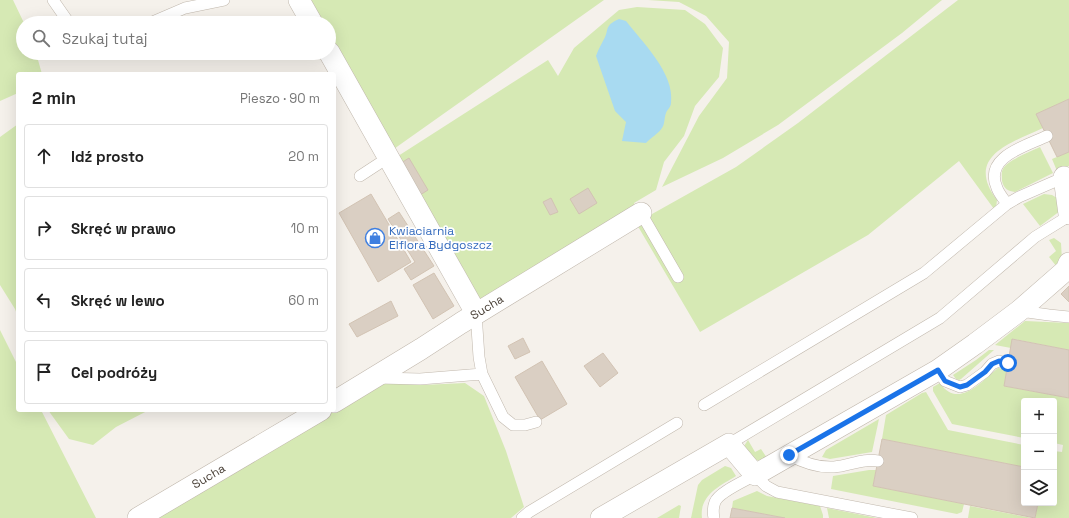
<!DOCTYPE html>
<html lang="pl">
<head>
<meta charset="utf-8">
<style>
  body { margin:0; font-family:"Space Grotesk",sans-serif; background:#f6f6f6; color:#222 }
  .controls { position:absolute; right:12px; bottom:12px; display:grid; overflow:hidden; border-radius:4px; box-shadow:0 4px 16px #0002 }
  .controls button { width:36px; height:36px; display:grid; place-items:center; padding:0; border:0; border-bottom:1px solid #e0e0e0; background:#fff; color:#222; font:20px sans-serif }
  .stop { position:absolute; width:12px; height:12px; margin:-9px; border:3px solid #1a73e8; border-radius:50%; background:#fff }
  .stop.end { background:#1a73e8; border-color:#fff; box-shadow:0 1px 4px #0008 }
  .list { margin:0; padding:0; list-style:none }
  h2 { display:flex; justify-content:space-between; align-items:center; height:52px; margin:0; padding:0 16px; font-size:17px }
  h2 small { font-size:13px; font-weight:400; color:#767676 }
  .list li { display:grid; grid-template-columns:26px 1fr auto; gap:12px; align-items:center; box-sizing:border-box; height:64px; margin:0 8px 8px; padding:0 8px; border:1px solid #e0e0e0; border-radius:4px }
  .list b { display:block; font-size:15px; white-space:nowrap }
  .list em { font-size:13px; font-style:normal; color:#767676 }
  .icon { flex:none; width:22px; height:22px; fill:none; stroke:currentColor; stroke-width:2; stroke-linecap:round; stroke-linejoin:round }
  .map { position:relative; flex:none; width:1069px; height:518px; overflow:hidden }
  .search { position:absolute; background:#fff; box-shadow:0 4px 16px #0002; left:16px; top:16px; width:320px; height:44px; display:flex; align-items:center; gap:10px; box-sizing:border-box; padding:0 14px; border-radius:22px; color:#767676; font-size:15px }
  .panel { position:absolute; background:#fff; box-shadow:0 4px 16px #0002; left:16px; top:72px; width:320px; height:340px; border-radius:4px }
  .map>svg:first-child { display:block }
</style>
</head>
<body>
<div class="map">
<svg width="1069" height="518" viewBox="0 0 1069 518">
  <rect width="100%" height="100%" fill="#f5f1eb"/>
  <path fill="#d6e9b4" d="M0,0H13L24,23H23V53H36L42,74H18V93L0,101Z
    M306,0H604L391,151L329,40V23H319Z
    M648,0H942L902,33L778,125L723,158L662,187L699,116L727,78L729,42L706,16L679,2Z
    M958,0H1069V99L1037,114L1043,128C1011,143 964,156 997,200L996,208L994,209L959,161L868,235L700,332L636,223L736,167L798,123Z
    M637,7L685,10L705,24L723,48L719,77L695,106L684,136L664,162L656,190L634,203L637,210L477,307L395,158L548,60L558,76L574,48L619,10Z
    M18,124V317L15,309L0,285V137Z
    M1040,147L1053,173L1015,192C1008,191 1004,189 1002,181C1002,177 1001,172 1003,169C1007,160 1032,151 1040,147Z
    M1069,152V166L1057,171L1052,159Z
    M1044,194L1052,195L1057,198L1060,211L1040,226L1023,204Z
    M1054,238L1061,243L1062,260L1057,267L1049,257L1056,251L1049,240Z
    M1025,321L1069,323V350L1013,339L1011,348L995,345Z
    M0,330L18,366V410H41L96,518H0Z
    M989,350H994L961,379L959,380L956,379L953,375L976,360Z
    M998,368L1007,369L1004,386L1069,398V518H1035L1038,503H1054V451L1062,452L1063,445L1054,443V401H1024V438L952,424L933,391V387L940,383C958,410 982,381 998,368Z
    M378,381L423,385L465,383L484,396L506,451L524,507L511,518H148Z
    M926,392L948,430L1024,445V467L882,439L886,415L922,393Z
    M48,410H149L116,427L93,445L69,439Z
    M879,419L872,452L830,459L822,457L826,450Z
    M748,440L755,452L761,449L769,461C753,462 752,458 744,446Z
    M725,466L731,468L736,476C720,486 699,495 702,518H691L698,485L702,480Z
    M869,470H876L873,486L964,504L962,512L957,514L831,489L833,476Z
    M757,491L767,496L820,506L823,515V518H785L732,508L733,501Z
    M679,505L681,506L679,518H657Z
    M970,506L1032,518H968Z
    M827,508L877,518H829Z"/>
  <path fill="#a8daf1" d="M619,19L626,21C642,42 675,73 671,103C671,107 667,110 666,113C664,118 665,124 662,128C658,134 650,138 646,143L622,141L626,122L615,111L596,56C598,50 600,47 603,41C610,30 603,26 619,19Z"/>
  <path fill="#dacfc3" stroke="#d2c3b3" d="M1069,99V152L1057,157L1036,114Z
    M409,158L428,190L420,195L401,163Z
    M588,188L597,203L579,214L570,199Z
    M371,194L411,262L378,282L339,213Z
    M551,198L558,212L550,215L543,202Z
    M399,212L434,266L411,280L404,269L415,262L388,219Z
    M434,273L454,306L433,319L413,285Z
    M1069,286V302L1061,294Z
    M391,301L398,316L357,337L349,324Z
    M523,338L530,352L515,359L508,346Z
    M1012,339L1069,350V398L1004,386Z
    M603,353L618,373L600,387L584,366Z
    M542,361L567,404L540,420L515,377Z
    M882,439L1024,467V503H1038L1035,518L873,486Z
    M732,508L785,518H730Z"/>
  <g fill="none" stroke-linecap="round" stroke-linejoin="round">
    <defs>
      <path id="lane" d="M53,0L69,23
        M150,23L185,8L224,0
        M1047,136C1026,146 983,157 997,188C999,194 1004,199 1007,204L1019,197L1067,176
        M360,176L389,157
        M641,213L678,277
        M1020,311L1049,315L1069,317
        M476,313L479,357L482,374L503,417L513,425H525L536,422
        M938,370L945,381L960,387L967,385L985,372L992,364L999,361L1008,363
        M379,378L420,379L482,374
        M704,405L924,273L1007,204
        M729,444L940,318L1035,237L1069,216
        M789,455C802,462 819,468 834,467C849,466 863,458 878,461
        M522,518L529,512L677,423
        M714,518C713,513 713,507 715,502C719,492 745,481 755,475L766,486L777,492L912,518"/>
      <g id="street">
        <path d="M299,0L312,23"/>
        <path d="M329,52L476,313"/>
        <path d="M1064,177L1069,214"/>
        <path id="s1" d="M334,402L421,349L461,323L641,213"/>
        <path id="s2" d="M138,518L321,410"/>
        <path d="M601,518L729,444L755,475L938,370L975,344L1019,311L1066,270L1069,263"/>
      </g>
    </defs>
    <use href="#lane" stroke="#c1b8ad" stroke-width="12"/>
    <use href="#street" stroke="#c1b8ad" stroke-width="22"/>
    <use href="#lane" stroke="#fff" stroke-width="11"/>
    <use href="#street" stroke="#fff" stroke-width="21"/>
  </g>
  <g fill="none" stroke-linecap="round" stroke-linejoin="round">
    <path stroke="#1a73e8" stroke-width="5" d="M789,455L938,370L945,381L960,387L967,385L985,372L992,364L999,361L1008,363"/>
  </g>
  <defs>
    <symbol id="shop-ring" viewBox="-11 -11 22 22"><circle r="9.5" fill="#fff" stroke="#3f7fe0" stroke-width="1.5"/><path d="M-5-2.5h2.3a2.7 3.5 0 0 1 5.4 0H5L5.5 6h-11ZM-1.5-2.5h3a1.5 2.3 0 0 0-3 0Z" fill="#3f7fe0"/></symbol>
  </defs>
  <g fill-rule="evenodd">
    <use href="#shop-ring" x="364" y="227" width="22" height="22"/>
  </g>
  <g text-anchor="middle" stroke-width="3.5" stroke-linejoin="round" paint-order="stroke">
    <g font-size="12" fill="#366cbe" stroke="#fff" text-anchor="start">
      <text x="389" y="235">Kwiaciarnia<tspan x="389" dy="14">Elflora Bydgoszcz</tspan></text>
    </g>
    <g font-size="12" fill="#4a4138" stroke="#fff">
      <text dy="4" stroke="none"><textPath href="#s1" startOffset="180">Sucha</textPath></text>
      <text dy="4" stroke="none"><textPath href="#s2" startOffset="82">Sucha</textPath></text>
    </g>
  </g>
</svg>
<div class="controls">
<button>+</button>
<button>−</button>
<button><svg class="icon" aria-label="layers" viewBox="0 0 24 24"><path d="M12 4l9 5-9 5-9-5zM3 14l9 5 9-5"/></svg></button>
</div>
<div class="stop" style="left:1008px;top:363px"></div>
<div class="stop end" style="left:789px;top:455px"></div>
<div class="search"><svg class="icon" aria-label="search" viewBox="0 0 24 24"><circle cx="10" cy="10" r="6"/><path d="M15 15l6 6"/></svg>Szukaj tutaj</div>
<section class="panel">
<h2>2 min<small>Pieszo · 90 m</small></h2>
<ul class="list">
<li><svg class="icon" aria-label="ahead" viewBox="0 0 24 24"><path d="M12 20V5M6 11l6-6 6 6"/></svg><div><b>Idź prosto</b></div><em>20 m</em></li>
<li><svg class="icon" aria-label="right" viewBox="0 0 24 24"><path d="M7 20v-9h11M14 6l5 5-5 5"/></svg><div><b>Skręć w prawo</b></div><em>10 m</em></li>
<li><svg class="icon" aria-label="left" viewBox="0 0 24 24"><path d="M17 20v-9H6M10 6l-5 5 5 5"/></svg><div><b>Skręć w lewo</b></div><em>60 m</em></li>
<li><svg class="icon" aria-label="arrive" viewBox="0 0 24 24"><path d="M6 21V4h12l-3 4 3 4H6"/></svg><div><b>Cel podróży</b></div></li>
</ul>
</section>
</div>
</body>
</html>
